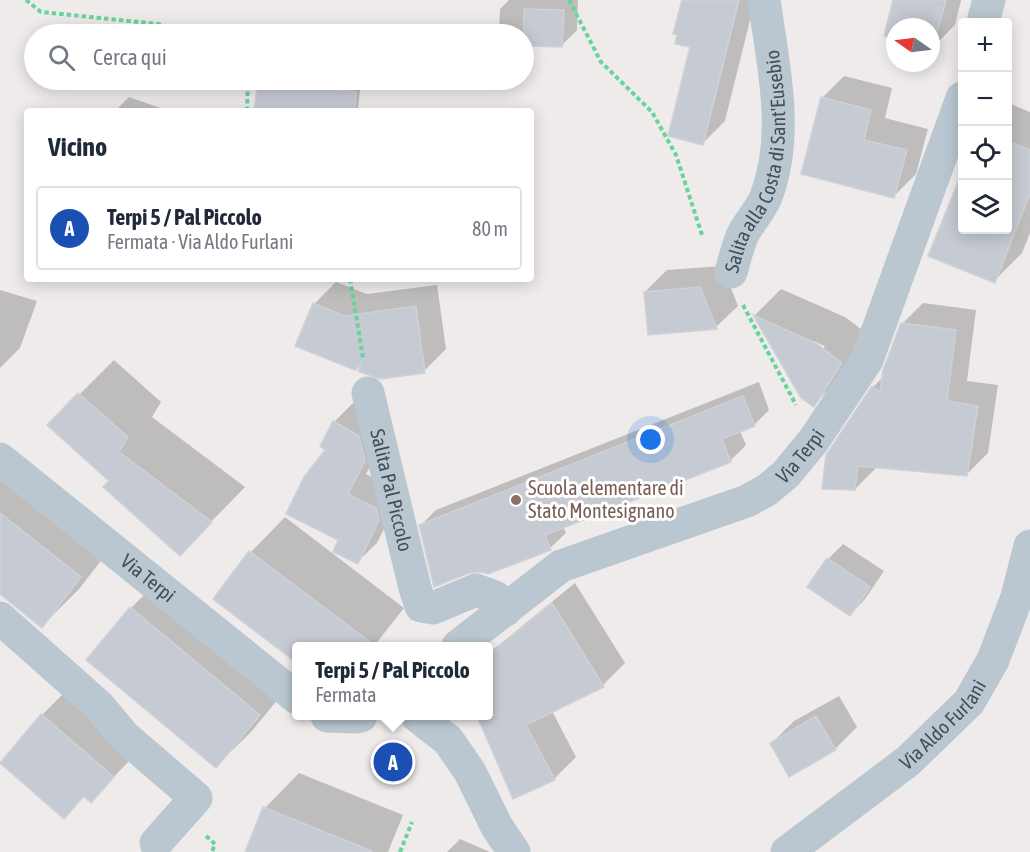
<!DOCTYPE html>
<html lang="it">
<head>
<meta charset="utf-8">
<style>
  body { margin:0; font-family:"Asap Condensed",sans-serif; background:#f2f2f3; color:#1f2937 }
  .controls { position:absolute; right:18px; top:18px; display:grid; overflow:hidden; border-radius:6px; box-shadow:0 3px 15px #0003 }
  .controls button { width:54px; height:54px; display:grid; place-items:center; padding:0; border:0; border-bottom:2px solid #e0e1e3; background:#fff; color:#1f2937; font:30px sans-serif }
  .compass { position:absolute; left:886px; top:18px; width:54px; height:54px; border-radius:50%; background:#fff; box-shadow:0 3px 15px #0003; rotate:284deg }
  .you { position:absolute; left:651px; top:440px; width:21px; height:21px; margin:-15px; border:4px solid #fff; border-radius:50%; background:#1a73e8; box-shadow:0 0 0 9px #1a73e833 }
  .badge { display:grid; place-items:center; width:39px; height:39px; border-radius:50%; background:#d93025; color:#fff; font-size:20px; font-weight:700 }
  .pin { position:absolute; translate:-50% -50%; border:3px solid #fff; box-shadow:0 2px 6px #0006 }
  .popup { position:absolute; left:292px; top:642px; width:201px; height:78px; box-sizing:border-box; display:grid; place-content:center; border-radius:6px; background:#fff; filter:drop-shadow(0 2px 4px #0005); font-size:20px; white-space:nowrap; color:#747a83 }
  .popup b { font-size:22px; color:#1f2937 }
  .popup::after { content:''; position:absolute; left:50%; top:100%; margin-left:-12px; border:12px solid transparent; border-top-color:#fff }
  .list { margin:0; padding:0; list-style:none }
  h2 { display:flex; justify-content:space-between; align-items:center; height:78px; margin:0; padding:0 24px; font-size:26px }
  h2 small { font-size:20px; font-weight:400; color:#747a83 }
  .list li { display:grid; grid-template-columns:39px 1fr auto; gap:18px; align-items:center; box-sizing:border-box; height:84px; margin:0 12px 12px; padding:0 12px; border:2px solid #e0e1e3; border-radius:6px }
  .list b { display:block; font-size:22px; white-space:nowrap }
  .list p { margin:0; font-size:20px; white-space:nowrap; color:#747a83 }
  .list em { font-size:20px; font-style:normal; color:#747a83 }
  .icon { flex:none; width:33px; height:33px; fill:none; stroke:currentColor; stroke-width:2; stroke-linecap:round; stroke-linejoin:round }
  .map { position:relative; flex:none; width:1030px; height:852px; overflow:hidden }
  .search { position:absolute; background:#fff; box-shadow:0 3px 15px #0003; left:24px; top:24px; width:510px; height:66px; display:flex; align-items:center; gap:15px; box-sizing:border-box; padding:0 21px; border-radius:33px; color:#747a83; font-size:22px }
  .panel { position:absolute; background:#fff; box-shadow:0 3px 15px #0003; left:24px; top:108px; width:510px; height:174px; border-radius:6px }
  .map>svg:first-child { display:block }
</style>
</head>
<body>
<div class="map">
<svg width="1030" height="852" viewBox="0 0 1030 852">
  <rect width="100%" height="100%" fill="#efebeb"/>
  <path fill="#0003" fill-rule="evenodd" d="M509,0H578L577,30L562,45L524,44V34H499L500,9Z
    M683,0H755L725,121L703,143L692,46Z
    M895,0H961L955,25L933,47H931V27H895V37L886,35Z
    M844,76L892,88L885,118L928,129L916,174L894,196L822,98Z
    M261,80H361L358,110L256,111Z
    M129,97L169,111H115Z
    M1008,103L1030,112V233L1022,253L994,281L930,255L962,230H1008Z
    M722,266L738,306L716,327L645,292L667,270Z
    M336,282L367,294L437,285L446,349L424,371L366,357L314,304Z
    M781,289L845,317L869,335L841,377L813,405L803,397L755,315ZM813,341L825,346L823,349L813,344Z
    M0,290L37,301L20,348L0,368Z
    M923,303L976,310L967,381L998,385L988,453L967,474L876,468L855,489L824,487L873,387L883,377L902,324Z
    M114,360L161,402L152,417L245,487L180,554L111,480L49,425Z
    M759,382L769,410L754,425L740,431L746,445L730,461L563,527L566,533L550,548L421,525L436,510Z
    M353,403L378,416L384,441L366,474L395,489L398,500L377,543L357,562L340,540L327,450L334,422Z
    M0,447L117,540L79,589L42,626L0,592Z
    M285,517L404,608L374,646H297V661L216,599L251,552Z
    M843,544L884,571L865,599L850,615L828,559Z
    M165,574L294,680L251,732L216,766L131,608Z
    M575,583L625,663L603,685L552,711L576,757L554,779L514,797L478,716H489V653Z
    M76,681L147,742L91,801L85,796L64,817L42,715Z
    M839,696L857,727L835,749L772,743L794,721Z
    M299,773L403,815L388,852H247L265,808Z
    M460,839L490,852H447Z"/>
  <path fill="#c6cad2" stroke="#ced1d8" stroke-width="1.5" d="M682,0H739L703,145L668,136L690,47L675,44L677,35L673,34Z
    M893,0H946L933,49L931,48V27H895V39L884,36Z
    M524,9L564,10L562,47L524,46Z
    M258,81L356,92L355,111H254Z
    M821,97L871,110L864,140L907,150L894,198L801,174Z
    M1008,141L1030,150V194L995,283L928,256L963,170V230H1008Z
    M700,287L717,329L648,335L644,292Z
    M313,303L344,316L416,306L425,373L380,379L358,371L362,363L355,370L295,346Z
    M753,315L817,344L842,363L814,407L801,398Z
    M901,323L956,330L947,401L978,406L967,476L858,466L855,490L822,489L826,455L872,386L880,392L883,370Z
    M78,393L128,437L119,452L212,522L180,556L103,487L109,481L47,425Z
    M743,396L755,426L722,439L731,462L545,535L551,550L488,574L482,572L469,573L434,587L419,525Z
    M333,421L359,436L365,461L348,494L376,508L379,520L358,564L333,552L338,540L286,514L304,477L325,450L320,446Z
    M0,513L81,577L42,628L0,594Z
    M249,551L325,608L375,646H297V663L213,599Z
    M827,558L870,587L850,616L807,587Z
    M552,603L604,687L526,725L555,780L513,799L477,716H489V655Z
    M130,607L260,715L216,768L86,660Z
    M41,714L114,777L91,803L84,796L64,819L0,763Z
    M816,716L836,750L789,777L770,743Z
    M263,807L372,851V852H245Z"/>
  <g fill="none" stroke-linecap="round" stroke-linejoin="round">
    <path stroke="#68d49c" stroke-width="4" stroke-dasharray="4.5 3" stroke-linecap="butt" d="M26,0L41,12L159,24L181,34
      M569,0L601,62L652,112L676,155L703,238
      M247,111L248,80
      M350,279L363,358
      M743,305L796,405
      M206,836L215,844L212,852
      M400,852L412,822"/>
    <g stroke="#bac7d0" stroke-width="33">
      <path d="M983,22L989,0"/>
      <path id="s1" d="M731,272C735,259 738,244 744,232C751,220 761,209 766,197C790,133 773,65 764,0"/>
      <path id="s2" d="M368,393L415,588L421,606L433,608L476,590L495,597L506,610"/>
      <path id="s3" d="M0,459L297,698"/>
      <path d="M0,618L99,706L125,737L196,798L156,843"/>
      <path id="s4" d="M458,646L561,566L747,501L767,490L786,474L814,440L867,360L962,98"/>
      <path d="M327,716L356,717L361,716"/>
      <path d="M417,716L448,740L470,772L497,827L514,852"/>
      <path id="s5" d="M787,852L908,761L969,702L993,660L1017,597L1030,546"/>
    </g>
  </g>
  <circle fill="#8d6e63" stroke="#fff" stroke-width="2" cx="516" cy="500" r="6"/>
  <g text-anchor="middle" stroke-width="6" stroke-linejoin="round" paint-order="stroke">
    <g font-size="20" fill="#424f5a" stroke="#fff">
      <text dy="7" stroke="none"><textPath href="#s1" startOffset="116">Salita alla Costa di Sant'Eusebio</textPath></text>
      <text dy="7" stroke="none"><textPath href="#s4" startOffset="398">Via Terpi</textPath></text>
      <text dy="7" stroke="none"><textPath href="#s2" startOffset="100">Salita Pal Piccolo</textPath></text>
      <text dy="7" stroke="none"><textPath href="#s3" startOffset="190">Via Terpi</textPath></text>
      <text dy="7" stroke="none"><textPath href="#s5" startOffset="202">Via Aldo Furlani</textPath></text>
    </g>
    <g font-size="20" fill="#785e54" stroke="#fff" text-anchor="start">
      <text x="528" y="495">Scuola elementare di<tspan x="528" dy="23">Stato Montesignano</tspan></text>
    </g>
  </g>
</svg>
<div class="controls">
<button>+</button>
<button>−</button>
<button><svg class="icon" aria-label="locate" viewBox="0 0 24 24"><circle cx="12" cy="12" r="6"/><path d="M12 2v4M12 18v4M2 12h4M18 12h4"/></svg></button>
<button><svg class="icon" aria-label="layers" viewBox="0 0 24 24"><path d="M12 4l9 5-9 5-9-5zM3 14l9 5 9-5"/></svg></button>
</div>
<svg class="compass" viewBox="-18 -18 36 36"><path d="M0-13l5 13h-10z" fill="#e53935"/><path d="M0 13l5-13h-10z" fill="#747a83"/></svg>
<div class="you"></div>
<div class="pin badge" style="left:393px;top:762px;background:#1a4fb4">A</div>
<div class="popup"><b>Terpi 5 / Pal Piccolo</b>Fermata</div>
<div class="search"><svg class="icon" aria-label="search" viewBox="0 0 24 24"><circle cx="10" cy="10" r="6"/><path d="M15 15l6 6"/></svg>Cerca qui</div>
<section class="panel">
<h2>Vicino<small></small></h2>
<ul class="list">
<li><span class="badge" style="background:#1a4fb4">A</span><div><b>Terpi 5 / Pal Piccolo</b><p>Fermata · Via Aldo Furlani</p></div><em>80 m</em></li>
</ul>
</section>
</div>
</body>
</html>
